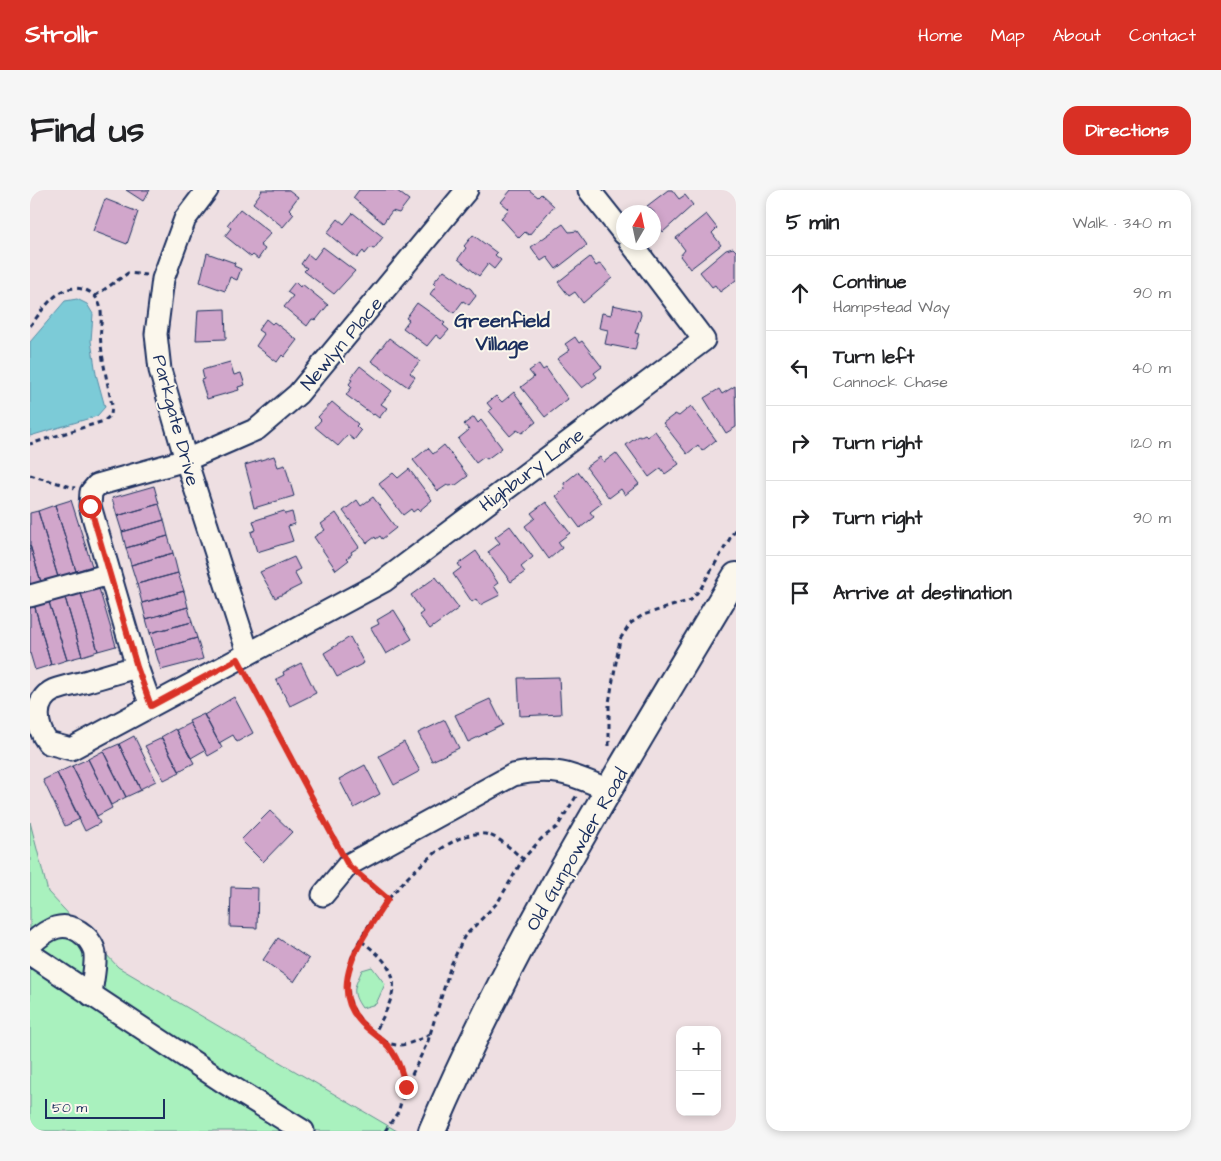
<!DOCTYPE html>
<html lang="en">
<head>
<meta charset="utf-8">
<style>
  body { margin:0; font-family:"Architects Daughter",sans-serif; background:#f6f6f6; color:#202124 }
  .controls { position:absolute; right:15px; bottom:15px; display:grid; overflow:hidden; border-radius:10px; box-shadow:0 2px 8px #0003 }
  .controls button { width:45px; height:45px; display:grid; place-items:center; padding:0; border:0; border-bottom:1px solid #e0e0e0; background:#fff; color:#202124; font:25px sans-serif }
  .compass { position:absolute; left:586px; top:15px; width:45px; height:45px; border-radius:50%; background:#fff; box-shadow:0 2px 8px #0003; rotate:9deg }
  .scale { position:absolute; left:15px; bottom:12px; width:120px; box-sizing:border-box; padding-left:5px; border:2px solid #1b2f5e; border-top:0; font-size:14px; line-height:18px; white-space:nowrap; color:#1b2f5e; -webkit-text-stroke:4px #fbf7ec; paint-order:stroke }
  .stop { position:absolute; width:15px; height:15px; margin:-11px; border:4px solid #d93025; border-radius:50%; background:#fff }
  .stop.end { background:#d93025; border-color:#fff; box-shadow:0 1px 5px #0008 }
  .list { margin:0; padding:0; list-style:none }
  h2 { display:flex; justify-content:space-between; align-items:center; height:65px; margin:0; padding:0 20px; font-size:21px }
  h2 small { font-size:16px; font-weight:400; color:#757577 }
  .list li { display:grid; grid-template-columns:32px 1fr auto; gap:15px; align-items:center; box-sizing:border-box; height:75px; padding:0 20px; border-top:1px solid #e0e0e0 }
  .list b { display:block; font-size:19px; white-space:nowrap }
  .list p { margin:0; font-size:16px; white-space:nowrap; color:#757577 }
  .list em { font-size:16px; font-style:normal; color:#757577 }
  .icon { flex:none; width:28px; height:28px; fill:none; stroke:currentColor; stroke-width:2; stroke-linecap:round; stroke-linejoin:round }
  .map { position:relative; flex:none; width:706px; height:941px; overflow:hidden; border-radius:15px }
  header { display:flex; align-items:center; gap:30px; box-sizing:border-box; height:70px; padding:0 25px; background:#d93025; color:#fff }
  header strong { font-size:24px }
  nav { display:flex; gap:28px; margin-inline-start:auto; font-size:18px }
  .intro { display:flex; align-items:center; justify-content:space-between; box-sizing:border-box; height:120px; padding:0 30px }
  h1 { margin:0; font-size:35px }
  .button { padding:12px 22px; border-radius:15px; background:#d93025; color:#fff; font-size:18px; font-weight:700 }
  main { display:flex; gap:30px; padding:0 30px }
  aside { flex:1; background:#fff; border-radius:15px; box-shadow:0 2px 8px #0003 }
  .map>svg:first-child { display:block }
</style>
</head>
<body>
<header>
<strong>Strollr</strong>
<nav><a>Home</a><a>Map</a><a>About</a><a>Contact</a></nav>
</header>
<div class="intro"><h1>Find us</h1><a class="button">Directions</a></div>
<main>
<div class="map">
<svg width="706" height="941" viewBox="0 0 706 941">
  <rect width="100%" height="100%" fill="#eedfe2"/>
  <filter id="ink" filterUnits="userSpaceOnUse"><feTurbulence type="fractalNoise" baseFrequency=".02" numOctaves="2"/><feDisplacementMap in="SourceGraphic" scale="10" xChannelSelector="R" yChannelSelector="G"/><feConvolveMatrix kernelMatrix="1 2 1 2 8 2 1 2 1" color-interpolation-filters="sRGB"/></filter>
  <g filter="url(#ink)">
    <path fill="#a9f1be" stroke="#62908e" d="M0,632L18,702L88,777L367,941H0Z
      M342,777L355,794L346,814L332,818C320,801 325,797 332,780Z"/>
    <path fill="#7ccbd7" stroke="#558da7" d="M47,109L57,114L63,124L61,151L66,184L75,217L67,226L0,246V152L35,111Z"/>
    <path fill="#d1a6cb" stroke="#1b2f5e" d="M96,0H120L113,11Z
      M231,0H259L268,7L259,19L264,24L253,37L223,13L232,1Z
      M329,0H366L379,10L369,23L362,21L353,33L323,8Z
      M481,0H499L508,7L511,4L524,16L499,45L495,42L489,48L471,28L479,19L471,12Z
      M638,0H642L649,9L655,5L663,15L633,42L624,30V22L617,16Z
      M75,9L108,22L97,54L63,41Z
      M210,19L241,43L230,55L235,59L228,69L223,65L221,67L195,46L201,38L197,35Z
      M323,23L353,47L344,59L340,58L335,64L333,61L327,68L297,43L308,29L314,34Z
      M676,24L687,38L682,43L691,55L660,79L650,66L655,60L646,48Z
      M533,34L539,42L547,41L557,55L526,79L517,67L511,71L501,57Z
      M443,45L467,63L465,65L471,70L464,79L458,74L449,86L428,69L436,58L434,56Z
      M293,57L325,81L304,104L274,81L277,78L271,74L278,64L284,69Z
      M703,58L706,61V90L690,102L685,95L682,97L670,82L696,60Z
      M177,63L205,73L204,76L211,79L207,90L200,87L195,101L170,92Z
      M560,67L566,76L569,74L573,76L582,88L553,113L545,102L539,106L528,92Z
      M414,80L441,99L446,106L439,115L433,111L424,123L400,104L406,96L403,93Z
      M265,92L270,97L272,94L298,115L286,130L282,129L277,136L254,117L263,106L257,102Z
      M387,113L415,133L413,135L419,140L411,149L406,145L397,156L373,138L379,130L376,128Z
      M583,115L610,121L611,125L605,143L609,144L605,160L575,154L578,140L569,138L572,123L581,125Z
      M195,119L196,149L166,150L168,120Z
      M236,129L242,134L244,132L267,150L254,167L252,165L247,172L226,156L234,144L228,140Z
      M545,147L549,153L552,151L572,177L564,183L567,187L552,198L527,169L540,160L535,154Z
      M359,148L390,171L380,183L385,187L378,197L341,171Z
      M200,172L204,185L211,183L215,195L208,197L209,200L177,209L171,190L174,189L172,180Z
      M509,174L513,180L516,178L538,209L515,227L491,197L504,187L499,181Z
      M330,176L362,201L351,214L357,218L349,228L344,224L343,225L316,205L322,197L319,194L322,190L320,189Z
      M705,196L706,237L696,243L674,208L689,199L692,204Z
      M484,202L506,232L492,243L487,240L480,246L459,221L462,219L457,213L466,206L472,212Z
      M302,212L328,234L326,236L331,241L324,250L318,245L308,256L285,237L291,230L288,227Z
      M661,216L686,250L672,261L668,255L657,264L633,233L645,224L649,226Z
      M444,227L448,233L451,230L472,258L457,269L454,267L446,273L428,249L439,240L434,234Z
      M625,241L649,274L635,284L631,278L619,287L596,255L609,246L611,247L615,245L617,247Z
      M414,255L438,286L426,295L419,296L417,295L408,301L383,270L398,258L403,264Z
      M586,263L609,294L595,305L591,299L579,308L556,277L570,267L574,272Z
      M244,266L248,277L255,275L264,306L224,318L220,302L222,301L215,275Z
      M379,279L402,310L389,321L387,319L383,322L381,319L373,325L349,294L363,283L368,288Z
      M548,282L572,313L560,322L564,327L550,338L526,306L535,299L534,293Z
      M124,296L129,314L87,326L82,308Z
      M343,307L366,338L352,349L350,346L346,349L345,347L337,353L313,321L327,310L331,316Z
      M41,310L62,376L46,381L25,315Z
      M516,312L540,343L528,352L532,358L519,369L495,336L505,328L501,323Z
      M129,314L134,330L92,342L87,326Z
      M25,315L46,381L28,387L8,321Z
      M8,321L28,387L11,392L0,355V323Z
      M254,321L255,324L262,322L265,334L258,336L263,351L227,362L221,342L226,340L223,331Z
      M306,323L329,357L321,362L322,364L317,368L319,370L306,380L284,347L295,340L291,334Z
      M134,330L138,346L96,358L92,342Z
      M480,336L503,367L491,377L495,382L481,392L458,362L470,353L465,347Z
      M138,346L143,363L101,375L96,358Z
      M0,355L11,392L0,395Z
      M446,361L468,393L464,396L470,405L450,415L446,409L442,412L423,384L431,378L428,374Z
      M143,363L148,383L107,394L101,375Z
      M264,367L270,379L264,382L271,395L245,408L230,382Z
      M148,383L154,401L112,413L107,394Z
      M406,387L429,418L400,439L389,425L393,422L381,405Z
      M68,395L86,456L68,461L50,400Z
      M50,400L68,461L52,466L34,404Z
      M154,401L158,417L116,429L112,413Z
      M34,404L52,466L37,470L18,409Z
      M18,409L37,470L21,475L4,414Z
      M4,414L21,475L5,480L0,463V415Z
      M158,417L162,432L120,443L116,429Z
      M364,420L382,449L356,464L341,438L349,434L347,430Z
      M162,432L167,448L125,460L120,443Z
      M320,447L334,473L307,487L294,463Z
      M167,448L173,469L131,480L125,460Z
      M271,473L286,503L260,516L246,489L254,485L253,482Z
      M529,487L531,524L490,526L488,488Z
      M204,507L223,543L207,552L203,545L189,553L174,525Z
      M460,509L473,535L438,552L425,525Z
      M174,524L192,558L178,566L159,531Z
      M415,530L429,558L402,571L388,543Z
      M160,533L175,560L161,568L146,540Z
      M145,539L164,573L149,581L131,547Z
      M104,546L126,591L110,599L89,554Z
      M132,548L150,582L134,590L115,556Z
      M374,552L390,581L364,595L349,566Z
      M89,554L111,600L96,607L73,561Z
      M73,561L96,607L81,615L58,569Z
      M58,569L82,618L67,626L42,576Z
      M335,575L350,604L324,618L309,589Z
      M42,576L70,633L55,641L27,583Z
      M27,583L50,629L35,636L13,590Z
      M240,621L262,642L233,672L211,650Z
      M201,697L228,698L227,738L200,737Z
      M248,748L279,769L264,792L233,770Z"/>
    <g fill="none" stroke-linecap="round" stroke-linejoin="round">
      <defs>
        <path id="minor" d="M177,0L155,29L133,89L126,144L130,180L156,270L218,463
          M559,0L594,44
          M0,406L80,384
          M107,477C91,481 75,486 58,491C47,494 35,496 24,500C2,510 6,537 18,553L41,559L354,391L674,150L600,52
          M121,516L107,477L60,316L61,302L67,295L156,270L227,239L268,204L437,0
          M293,705L318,675L483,585C525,576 541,584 579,600
          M0,755C17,739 34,728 54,745C59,749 65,758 65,765C66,778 62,792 61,805
          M0,764L192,891L273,941"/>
        <path id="major" d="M402,941C485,747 598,567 706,386"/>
      </defs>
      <use href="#minor" stroke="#1b2f5e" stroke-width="25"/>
      <use href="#major" stroke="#1b2f5e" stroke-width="30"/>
      <path stroke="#1b2f5e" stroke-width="3" stroke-dasharray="5 4" stroke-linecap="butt" d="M65,106L98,83L116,85
        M0,136C13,120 28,93 52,99C60,101 66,105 69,113C74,125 69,142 71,154C73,175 78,195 82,215L81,225L74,231L0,254
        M0,285L45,298
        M217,485L310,660
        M579,556V513L590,449L601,433L613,425L661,410L671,398L706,338
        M333,688L357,709
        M331,751C376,783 368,800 344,844
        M400,844C376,856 364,862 342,842C330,831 319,819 318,801C317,790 319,778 322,768C334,730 410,637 455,644C470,647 482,660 493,669
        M357,854L369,873L376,897
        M355,941L368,922L376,897L398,851L421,775L434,747L468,712L493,669L511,649L527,637L547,605"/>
      <use href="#minor" stroke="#fbf7ec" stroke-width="21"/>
      <use href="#major" stroke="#fbf7ec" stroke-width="26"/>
    </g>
  </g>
  <g fill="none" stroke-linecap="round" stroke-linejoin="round" filter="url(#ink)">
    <path stroke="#d93025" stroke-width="6" d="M60,316L107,477L121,516L208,469L318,675L358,709C337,742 296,792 329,830C336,839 347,845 355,853C367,864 372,882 376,897"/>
  </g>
  <g text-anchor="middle" stroke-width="4" stroke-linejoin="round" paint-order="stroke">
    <g font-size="19" fill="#1b2f5e" stroke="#fbf7ec">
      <text transform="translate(311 153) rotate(-50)" y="7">Newlyn Place</text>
      <text transform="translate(147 230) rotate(75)" y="7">Parkgate Drive</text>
      <text transform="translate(501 279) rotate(-37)" y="7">Highbury Lane</text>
      <text transform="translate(546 659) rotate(-60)" y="7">Old Gunpowder Road</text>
    </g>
    <g font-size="20" font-weight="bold" fill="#1b2f5e" stroke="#fbf7ec">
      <text x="472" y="137">Greenfield<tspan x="472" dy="23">Village</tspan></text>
    </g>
  </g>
</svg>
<div class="controls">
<button>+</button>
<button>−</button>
</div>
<svg class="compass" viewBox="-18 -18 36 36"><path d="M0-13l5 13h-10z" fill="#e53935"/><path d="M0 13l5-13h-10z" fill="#757577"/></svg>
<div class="scale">50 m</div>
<div class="stop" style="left:60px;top:316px"></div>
<div class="stop end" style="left:376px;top:897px"></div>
</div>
<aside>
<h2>5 min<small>Walk · 340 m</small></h2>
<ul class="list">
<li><svg class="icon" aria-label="ahead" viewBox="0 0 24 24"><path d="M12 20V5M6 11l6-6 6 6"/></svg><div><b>Continue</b><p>Hampstead Way</p></div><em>90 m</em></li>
<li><svg class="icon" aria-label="left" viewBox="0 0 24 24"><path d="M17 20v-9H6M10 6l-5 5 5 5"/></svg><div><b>Turn left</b><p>Cannock Chase</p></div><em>40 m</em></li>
<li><svg class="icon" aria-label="right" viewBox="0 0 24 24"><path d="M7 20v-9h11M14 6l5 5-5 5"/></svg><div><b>Turn right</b></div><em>120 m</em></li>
<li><svg class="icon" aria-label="right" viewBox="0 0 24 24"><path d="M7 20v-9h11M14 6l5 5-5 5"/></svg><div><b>Turn right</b></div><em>90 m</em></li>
<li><svg class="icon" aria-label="arrive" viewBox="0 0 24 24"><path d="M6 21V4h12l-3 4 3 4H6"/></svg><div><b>Arrive at destination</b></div></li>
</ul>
</aside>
</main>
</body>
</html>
